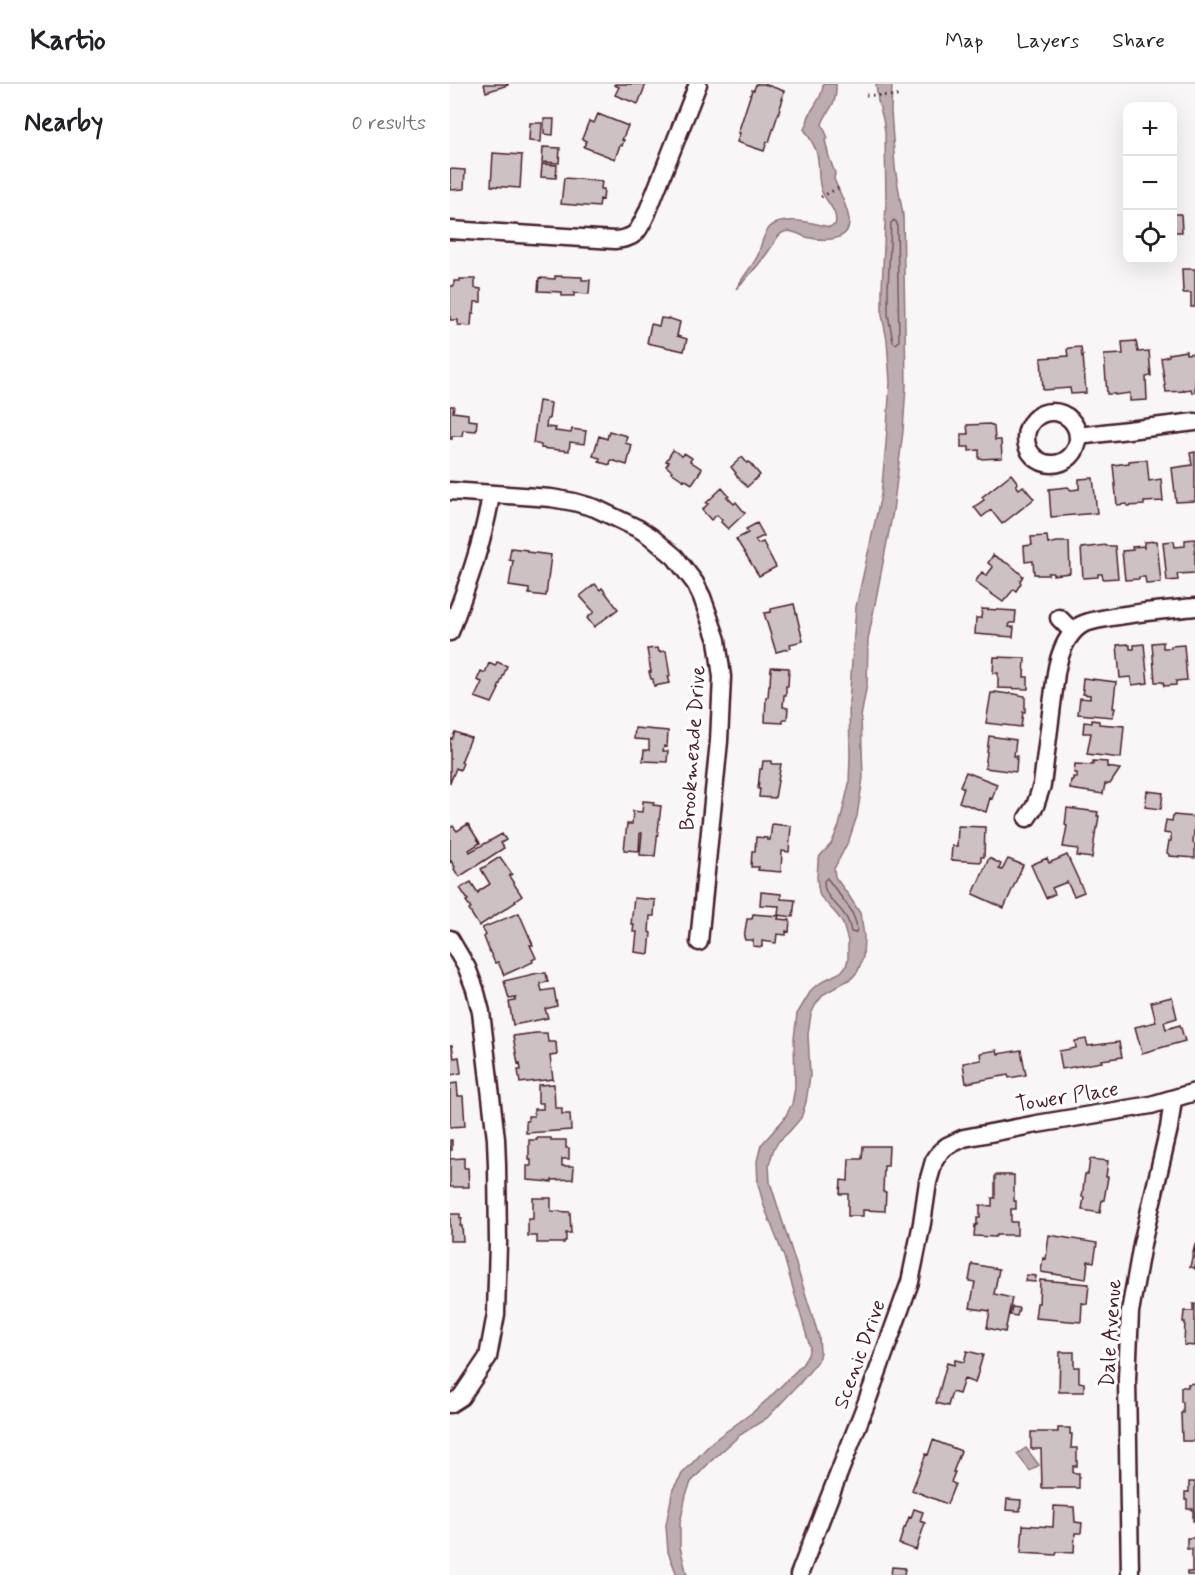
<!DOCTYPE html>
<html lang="en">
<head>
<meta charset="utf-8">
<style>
  body { margin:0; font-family:Mynerve,sans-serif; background:#f2f2f2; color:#202124 }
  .controls { position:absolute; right:18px; top:18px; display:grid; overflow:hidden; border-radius:12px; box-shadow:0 6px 24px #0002 }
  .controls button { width:54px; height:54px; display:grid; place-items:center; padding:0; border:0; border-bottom:2px solid #e0e0e0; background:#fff; color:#202124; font:30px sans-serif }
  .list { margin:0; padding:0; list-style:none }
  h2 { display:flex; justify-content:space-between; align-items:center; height:78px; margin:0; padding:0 24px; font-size:26px }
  h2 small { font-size:20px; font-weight:400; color:#757577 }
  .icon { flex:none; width:33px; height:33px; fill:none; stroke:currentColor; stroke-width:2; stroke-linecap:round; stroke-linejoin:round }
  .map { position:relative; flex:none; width:745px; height:1491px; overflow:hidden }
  header { display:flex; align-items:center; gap:36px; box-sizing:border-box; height:84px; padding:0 30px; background:#fff; border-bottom:2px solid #e0e0e0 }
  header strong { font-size:28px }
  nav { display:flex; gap:33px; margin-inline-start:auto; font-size:21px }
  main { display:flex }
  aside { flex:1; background:#fff }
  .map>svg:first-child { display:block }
</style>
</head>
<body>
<header>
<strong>Kartio</strong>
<nav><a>Map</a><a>Layers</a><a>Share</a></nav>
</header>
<main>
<aside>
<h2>Nearby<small>0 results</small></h2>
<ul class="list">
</ul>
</aside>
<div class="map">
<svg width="745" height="1491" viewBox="0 0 745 1491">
  <rect width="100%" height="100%" fill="#f8f6f7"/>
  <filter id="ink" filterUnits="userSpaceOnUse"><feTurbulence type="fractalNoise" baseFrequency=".0167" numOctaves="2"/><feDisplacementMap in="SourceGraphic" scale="12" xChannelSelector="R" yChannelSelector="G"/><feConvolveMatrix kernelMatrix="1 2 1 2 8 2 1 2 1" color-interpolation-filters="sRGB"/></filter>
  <g filter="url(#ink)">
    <path fill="#bdadb0" stroke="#8f747b" stroke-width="1.5" d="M373,0H386C387,23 379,22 372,40L378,54L375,56L379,73L385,89L384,95C389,107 397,122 399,135C401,159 372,157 356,153C350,151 341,145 334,148C328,150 325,157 322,162C312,178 300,191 286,205C292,194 301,184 307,173C311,164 312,151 320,143C333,131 364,139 379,143L385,141C389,128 377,119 372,108C367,96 370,82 367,70C365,61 359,53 354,45L357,41C357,26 373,17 373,0Z
      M426,0H442L441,27L445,84L453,131L456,301L453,347L443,427L418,556L417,600L411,633L413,694L407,732L399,756L384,785L385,793L399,812L410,829L412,838L414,853L413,873L408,887L402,894L374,910L366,920L361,930L358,950L360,992L356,1018L351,1034L339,1048L328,1058L323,1067L319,1081L320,1098L369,1253L370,1268L368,1277L350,1299L317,1334L290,1351L260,1378L241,1398L236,1411L230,1439V1463L237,1491H227L218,1468L216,1441L223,1405L232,1390L263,1357L303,1328L318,1315L352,1281L358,1271L360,1263L334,1173L314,1122L308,1100L307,1077L311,1061L334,1035L342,1020L345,1004L344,955L347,930L362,905L375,896L391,888L396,882L398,875V857L393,840L388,832L370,812L368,803L367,793L368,779L370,772L381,760L389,742L399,700L400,672L399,619L406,523L431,411L436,360L440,298L437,256L432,231V205L436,119L435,48L433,35L428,17Z
      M576,1364L589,1381L580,1387L567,1370Z"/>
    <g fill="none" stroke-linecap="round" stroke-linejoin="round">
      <path stroke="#785860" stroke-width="1.5" d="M444,136L447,139L449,257L446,260L443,258L438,230V205L441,139Z
        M377,794L401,826L406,839L407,846L405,849L401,848C400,842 398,835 394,830C385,817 374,814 374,797Z"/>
    </g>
    <path fill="#cdc1c4" stroke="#4a1f2b" stroke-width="1.5" d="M34,0H58V1L36,8Z
      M165,0H196L188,20L165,11L169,3L164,1Z
      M306,0H314L334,7L332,15H333L319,58H317L314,67L287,58L290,49H288L302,6H304Z
      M148,30L178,42L172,56H174L172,62L170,61L165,75L134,63L136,57L132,55L139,37L144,39Z
      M94,35H104L103,51L94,50Z
      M80,39H92L91,58L79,57Z
      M93,63L110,64L109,79L92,78Z
      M43,69L72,71L70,104L41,102Z
      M92,80L107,81L106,94L91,93Z
      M0,85L15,86L14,105L0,106Z
      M114,94L152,97L151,105H154L153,116L150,115L149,123L111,120Z
      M722,130H731L732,148H722Z
      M732,185H745V223H741V209H733Z
      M105,192L132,193V196H140L139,210L124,209V212H112V208L88,207L89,194L105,195Z
      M10,195H25V204L31,205V218H25L24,229H22L21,242L8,241V236H0V202H4V197H10Z
      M211,234L218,235V234L230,238L227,252L237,255L234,267L197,259L201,240L209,242Z
      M686,257L688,268L699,267L701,292L696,293L697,316L680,317V309L665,311V310H657L654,271L673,270L672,258Z
      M631,263L632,273L633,272L636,309L621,310L620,304L593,306L591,274L618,272L617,266L619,264Z
      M736,267V270L745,269V308L742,309L741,305L734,306L735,307L716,308L711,274L719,272V270Z
      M89,317L101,319L99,335H97L96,343L106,344L105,347L121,349L122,345L136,347L134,360L120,358L119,367L91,364V361L83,359Z
      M0,322H4L3,328L18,330V336L27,337L26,347L13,346L12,352H2V355H0Z
      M540,340L544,343L545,356H551L552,374L529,375V366L519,367V363H511V350H518L517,341Z
      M159,347L177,352L175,359L182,361L177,381L161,376L160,381L149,378L150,374L143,372L149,352L157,355Z
      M223,366L232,372L234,369L242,374L240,377L252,385L242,400L234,395L233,396L221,388L222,387L216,382L219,378L216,377Z
      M745,368V417L726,418L722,384L742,381L740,369Z
      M292,373L297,379L299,378L310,391L297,403L285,390L286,389L281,383Z
      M689,376H697L699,397L711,395L713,417L694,418V421L677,422V420L667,421L663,381L679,379V377Z
      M561,390L568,399L566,401L569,405L573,402L584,415L552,440L541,426L532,433L524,423L534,416L532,413Z
      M643,394L647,429L601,433L599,405L618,403L621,406L629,405V395Z
      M272,404L279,412L277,413L284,420L286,418L295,429L278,445L271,438L272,436L267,431L261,436L252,426L258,420L256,419Z
      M307,439L314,452L305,456L308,460L313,458L326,483L309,492L286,455L298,449L296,445Z
      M597,452L598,460L607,458H619L620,489L603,491V489H598V491H587V490H584L583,477L575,478L574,462L582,461L581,453Z
      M745,455V489L727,490L728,496L717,497L713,458L724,457L725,463L735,462V456Z
      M707,457L711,499L696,500L695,493H689V495L675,496L672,467L683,466L682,463L694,462V465V458Z
      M656,461V462H665L668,494L653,495L652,490H648V493L633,494L631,464Z
      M61,464L77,466V468L101,471L96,512L79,510V505L59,502L63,477L59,476Z
      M543,471L562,482L573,492L570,497L571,499L566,507L564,505L553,518L525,498L532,488L536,492L543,483L538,479Z
      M145,500L150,506L152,504L168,525L144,543L137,534L144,528L130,512Z
      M344,520L353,557L340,560L341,564L326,568L314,529L321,528V525Z
      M532,525L566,527L565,539H560L559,543H564L563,553L525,550L526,534H531Z
      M713,558V564H721V562L734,561L737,596L726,597V601L714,602L713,598H705L702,559Z
      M678,560V561H680V565H684V561L694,560L698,599L682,601L681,593L670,594L667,561Z
      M208,564L209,568L216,567L220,592H218L220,599L204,602L203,595H201L199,588H201L197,565Z
      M544,573L575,574L574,593H578V605L548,604V589H543Z
      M47,578L57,582L48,605H49L42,619L25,613L32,598L27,596L31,587L35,589L39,579L45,582Z
      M321,583L339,584L338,602H336V611H334L333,623L338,624L337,635H333V639L315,638L316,613H318L319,601H320Z
      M633,594L666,598L663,624H665L663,633L628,630L630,614L640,615V611L633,610L634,605H632Z
      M545,608L559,610L560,609L575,612V628H573L571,643L536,639L541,609H545Z
      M642,636L649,637V640L674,642L671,674L637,670L641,649H633L634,638L642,639Z
      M185,644L218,647L217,663L214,662L213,667H218L217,678L193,677L194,666H199V656L184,655Z
      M5,648L21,654L11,678L13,679L10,686L6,684L0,699V656L1,654L2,655Z
      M539,652L566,656L564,672H567L566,688L535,684Z
      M313,677H322V680H331L325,714L309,713L310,705H308L310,685H312Z
      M643,677L657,678V683L670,685L660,700H655L653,710L620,705L621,696H623V693L627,694V689H624L625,680L643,681Z
      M516,688L547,700L542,715L540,714L536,728L509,718L514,704L510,702Z
      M697,707L713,709L711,725L695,723Z
      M193,717L204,718L203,721L211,722L205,772L190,771L192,749H190L189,767L174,766L177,740H182L183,727L192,728Z
      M617,724L648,728L647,732H649L647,744H646L642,774L627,772L628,765L613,763L617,742L615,741Z
      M723,731L745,733L743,759L745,760V774L719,772V770L717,769L719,757H721V750L714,749L716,736L722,737Z
      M18,740L30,759L19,766L20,768L52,750L56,756L51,759L54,764L9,793L4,785L5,783L1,777L0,778V744L3,742L7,747Z
      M322,740L341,742L339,768L332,767L331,788L308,786L309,783H301L302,767H305L306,753L317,754V756H320Z
      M508,742L535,743L534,773H531V778L501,776L502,762L507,763Z
      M617,771L634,808L624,812L617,798L602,804L605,810L596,814L581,781L597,774L599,779Z
      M50,773L62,790L59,792L72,812L65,817L66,818L29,842L19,826L21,824L16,817L18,816L10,804L21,798L28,809L29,808V807L40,800L31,785Z
      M539,774L551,780L549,785L552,786L558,775L573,781L554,824L523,810Z
      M311,808L331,810V815L345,816L343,833L328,831L329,822L310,821Z
      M184,814L205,816L204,832H200L199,848L201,849L199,870L185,868L187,848H183L184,840H181Z
      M69,829L83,861H80L86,874L82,876L83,878L54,891L48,878L45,879L39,866L34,853L36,851L32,844Z
      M303,830L329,832L328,835L340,836L339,848L336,847V851L327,850L326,859L312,857V863L303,862V856H295L294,853L297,835H302Z
      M88,889H96L98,898L90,899L92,907L104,905L107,922L95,925L98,934L63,941L59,918L65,917L66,914L59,915L54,897Z
      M722,913L727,934L714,938L716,945L730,941L735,957L692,969L685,943L706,938L701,918Z
      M86,949H97L98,958H106L107,971L100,972L103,995L70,999L68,986H71L70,979L68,980L63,952Z
      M636,955L638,962L669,958L672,973L651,976L652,978L612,985L609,967L626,964L625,957Z
      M0,961H2L4,974L9,973L11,989L1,991L0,989Z
      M547,966L548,970L571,966L576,991L559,994L558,991L516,999L513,979L531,976L530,969Z
      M7,999L8,1012H13L15,1042L0,1043V1000Z
      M104,1000L105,1024H112V1030H120L121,1046L76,1049V1037H78V1032H84V1025H93V1019H88V1001Z
      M87,1054H101V1056H116V1064H119V1075H112V1082H123L124,1083L123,1095L102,1096V1098L77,1096V1082H81V1076H79V1056H87Z
      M0,1056H2V1066H0V1075L14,1074V1084H18L19,1103H0Z
      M413,1062H439L438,1082H434L433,1108H436L435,1127L413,1126V1132H398V1110H390L391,1096L398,1097L399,1075H412Z
      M640,1075L658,1077L656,1093H658L654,1116H652L650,1129L632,1126L634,1113H632L635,1090H638Z
      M545,1091H564V1117H566V1125H561V1138H567V1151H547L545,1153L524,1152L525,1141H527V1134H530V1121L542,1122V1114H545Z
      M83,1114H101V1127L120,1128L121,1149H116V1157H114V1159H87V1152H78V1135H83Z
      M0,1130H10V1134H12L10,1142H12L13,1157H0Z
      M599,1151L647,1159L644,1178L638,1177L636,1195L591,1188L593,1174L596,1175Z
      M745,1160V1186V1184L740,1183Z
      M522,1180L549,1185L544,1210L562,1214L555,1248L537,1244L540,1227L520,1224L525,1198L519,1197Z
      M576,1191L586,1192L585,1198L575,1197Z
      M590,1196L639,1200L637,1220L632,1219L631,1238L585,1234L587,1219H589Z
      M743,1220H745V1262L734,1261L735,1238H733L734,1227H743Z
      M562,1223L569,1224L567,1232L560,1231Z
      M517,1267L533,1271L525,1299L514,1295L509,1310L502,1308L498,1322L486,1319L497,1279L504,1281L505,1276L514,1278Z
      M610,1268H624V1283H629V1298L634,1299V1308H609Z
      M745,1299L744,1357H732L731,1329H733V1318H731V1303H738V1300Z
      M608,1344H620V1350H622L621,1364H627V1382H623V1389H629V1404H592L591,1365H581V1348H608Z
      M483,1356L511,1367L503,1388H505L501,1398L505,1400L497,1420L462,1406L476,1370L478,1371Z
      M739,1398H745V1437H743V1425H737V1416H735V1408H739Z
      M557,1415L571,1416L570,1427L556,1426Z
      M604,1422L624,1423L625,1438L632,1439L631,1449H625L624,1469L607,1468L606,1471L571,1469L573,1441L603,1443Z
      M464,1425L473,1428L470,1437L475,1439L466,1466L449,1460L454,1444H455L459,1433L461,1434Z
      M737,1454H745V1491H737V1488H742V1465H737Z
      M442,1483L455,1484L454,1491H441Z"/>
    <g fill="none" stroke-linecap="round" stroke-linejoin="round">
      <defs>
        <path id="minor" d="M0,146L165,156C187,154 188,147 197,129L248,0
          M576 354a26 26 0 1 1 52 0a26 26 0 1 1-52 0Z
          M628,352L745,338
          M0,407L101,414L124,418L145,424L189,445L200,452L225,473L245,499L252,513L267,556L272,593L269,657L249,858
          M609,534L623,548
          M0,548C17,502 33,459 41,411
          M577,734L585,722L592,701L606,589C609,571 615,552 631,541C640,536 652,535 662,533C690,528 717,526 745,523
          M0,855L17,884L25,905L31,928L46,1055L47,1081L48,1159L46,1230L38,1273L11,1313L0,1320
          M349,1491L416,1320L460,1198L472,1139L478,1098L484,1077L490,1068L497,1062L514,1054L587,1040L701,1021L745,1008
          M680,1491L677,1295L680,1228L692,1160L719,1044L723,1015"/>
      </defs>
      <use href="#minor" stroke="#4a1f2b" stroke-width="21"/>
      <path stroke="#4a1f2b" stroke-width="3" stroke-dasharray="1.5 4.5" stroke-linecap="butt" d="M416,11L449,12
        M371,113L390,103"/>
      <use href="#minor" stroke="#fff" stroke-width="16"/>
    </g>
  </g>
  <g text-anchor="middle" stroke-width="6" stroke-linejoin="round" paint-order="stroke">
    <g font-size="21" fill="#4a1f2b" stroke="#fff">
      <text transform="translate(242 664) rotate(-86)" y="7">Brookmeade Drive</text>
      <text transform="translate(617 1012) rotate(-9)" y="7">Tower Place</text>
      <text transform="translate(660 1249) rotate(-86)" y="7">Dale Avenue</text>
      <text transform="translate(409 1270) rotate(-70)" y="7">Scenic Drive</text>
    </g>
  </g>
</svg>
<div class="controls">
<button>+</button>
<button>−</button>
<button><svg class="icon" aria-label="locate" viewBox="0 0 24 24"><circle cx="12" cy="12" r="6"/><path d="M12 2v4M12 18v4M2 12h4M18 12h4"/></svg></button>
</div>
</div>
</main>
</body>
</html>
